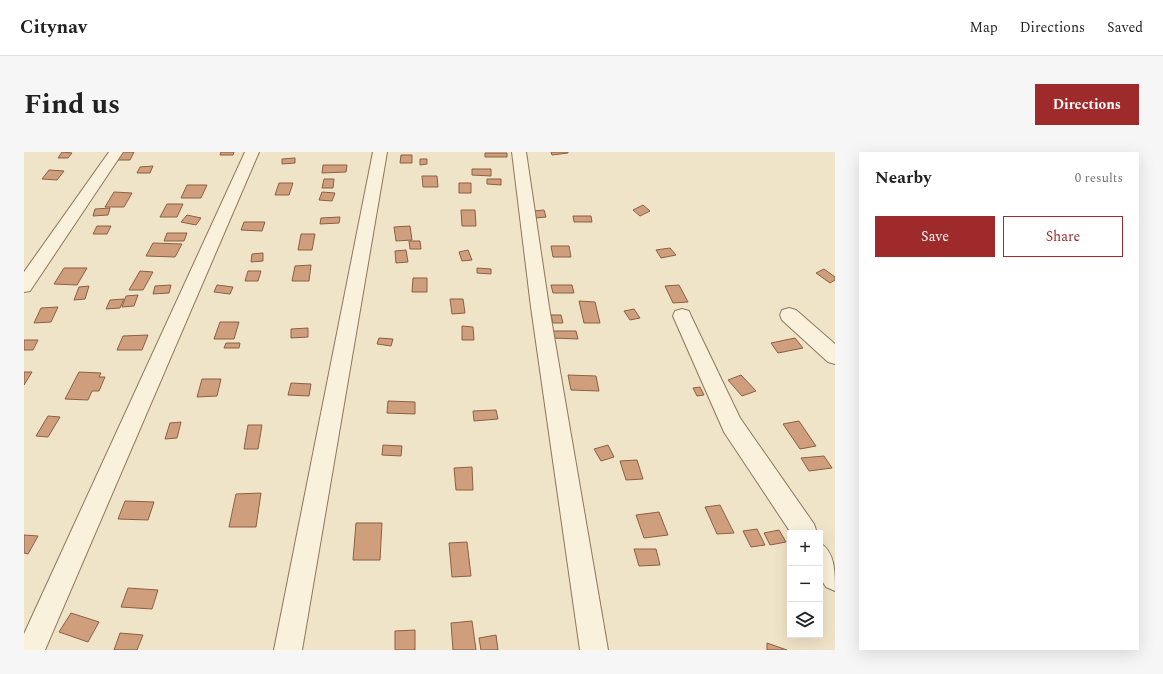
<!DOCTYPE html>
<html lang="en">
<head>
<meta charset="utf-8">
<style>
  body { margin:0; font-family:Spectral,serif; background:#f6f6f6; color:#222 }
  .controls { position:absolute; right:12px; bottom:12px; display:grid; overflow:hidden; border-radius:0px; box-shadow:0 4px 16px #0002 }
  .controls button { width:36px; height:36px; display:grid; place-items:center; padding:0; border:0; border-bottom:1px solid #e0e0e0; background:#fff; color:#222; font:20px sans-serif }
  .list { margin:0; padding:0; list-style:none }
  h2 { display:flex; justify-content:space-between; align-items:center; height:52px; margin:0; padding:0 16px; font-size:17px }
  h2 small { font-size:13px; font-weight:400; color:#767676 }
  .actions { display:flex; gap:8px; padding:12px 16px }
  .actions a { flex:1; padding:9px 0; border:1px solid #9e2a2b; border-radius:0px; text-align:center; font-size:14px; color:#9e2a2b }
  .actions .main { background:#9e2a2b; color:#fff }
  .icon { flex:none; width:22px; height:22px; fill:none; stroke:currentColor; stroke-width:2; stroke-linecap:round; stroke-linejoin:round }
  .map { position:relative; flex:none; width:811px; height:498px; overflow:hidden; border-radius:0px }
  header { display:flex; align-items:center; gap:24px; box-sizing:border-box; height:56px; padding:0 20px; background:#fff; border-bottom:1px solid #e0e0e0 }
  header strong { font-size:19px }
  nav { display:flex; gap:22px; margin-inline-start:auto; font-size:14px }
  .intro { display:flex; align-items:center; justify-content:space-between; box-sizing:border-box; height:96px; padding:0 24px }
  h1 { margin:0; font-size:28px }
  .button { padding:10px 18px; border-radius:0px; background:#9e2a2b; color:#fff; font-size:14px; font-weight:700 }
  main { display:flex; gap:24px; padding:0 24px }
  aside { flex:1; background:#fff; border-radius:0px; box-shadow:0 4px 16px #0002 }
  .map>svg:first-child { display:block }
</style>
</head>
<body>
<header>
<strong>Citynav</strong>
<nav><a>Map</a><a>Directions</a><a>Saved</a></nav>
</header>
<div class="intro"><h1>Find us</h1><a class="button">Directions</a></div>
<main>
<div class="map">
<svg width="811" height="498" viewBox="0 0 811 498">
  <rect width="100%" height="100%" fill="#f0e4c8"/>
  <path fill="#cf9f7d" stroke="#8d5f41" d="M38,0L48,1L44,6H34Z
    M97,0H110L106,8H92Z
    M197,0H210L209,3H196Z
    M527,0H544V1L528,3Z
    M461,1H483V5H461Z
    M377,3H388V11H376Z
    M271,6V11L258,12V7Z
    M396,7H403V12L396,13Z
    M299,13H323L322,20L298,21Z
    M129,14L126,21H113L116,15Z
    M448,17H467V24L448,23Z
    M25,18L40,19L33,28L18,27Z
    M398,24H413L414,35H399Z
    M300,27H310L309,36H298Z
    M463,27H477V33L463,32Z
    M255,31H269L265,43H251Z
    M435,31H447V41H435Z
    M163,33H183L177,46H157Z
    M90,40L108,41L100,55H81Z
    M298,40L311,41L308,49L295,48Z
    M143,52H159L153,65H136Z
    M619,53L626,59L616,64L609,58Z
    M86,56L84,63L69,64L71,57Z
    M437,58H451L452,74H438Z
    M520,58L522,65L512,66L509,59Z
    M163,63L177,66L172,73L157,70Z
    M549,64H567L568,70H550Z
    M316,65L315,71L296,72L297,66Z
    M220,70H241L238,79L217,78Z
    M73,74H87L83,82H69Z
    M386,74L388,88L372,89L370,75Z
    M143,81H163L160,89H140Z
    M277,82H291L288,98H274Z
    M385,89H396L397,97H386Z
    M129,91L158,92L151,105L122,104Z
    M527,94H545L547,105H529Z
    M646,96L652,103L637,106L632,98Z
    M382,98L384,110L372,111L371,99Z
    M444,98L448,108L438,109L435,100Z
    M239,101V109L227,110L228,102Z
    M287,113L285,129H268L271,114Z
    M40,116H63L53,133L30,132Z
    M453,116L467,117V122L453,121Z
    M800,117L811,125V128L806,131L792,121Z
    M116,119L129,120L119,138H105Z
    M224,119H237L234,129H221Z
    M389,126H403V140H388Z
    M147,133L145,141L129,142L131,134Z
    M193,133L209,135L206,142L190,140Z
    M527,133H548L550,141H529Z
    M655,133L664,150L649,151L641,134Z
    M65,134L61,147L50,148L55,135Z
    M114,143L110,154L98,155L102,144Z
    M100,147L96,156L82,157L86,148Z
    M426,147H439L441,161L428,162Z
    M555,149L571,150L576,171H560Z
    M34,155L27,170L10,171L17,156Z
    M610,157L616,166L606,168L600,159Z
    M527,163H537L539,171H529Z
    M196,170H215L210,187H190Z
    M438,174L449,175L450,188H438Z
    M284,176V185L267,186V177Z
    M528,179H552L554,187L529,186Z
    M124,183L118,198H93L99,184Z
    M355,186L369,187L367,194L353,192Z
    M771,186L779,196L754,201L747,191Z
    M0,188H14L9,198H0Z
    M202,191H216L215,196H200Z
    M0,220H8L0,233Z
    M55,220L77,221L75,225H81L75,239H68L64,248L41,247Z
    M544,223L572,224L575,239L547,238Z
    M717,223L732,239L718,244L704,228Z
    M178,227H197L193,244L173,245Z
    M267,231L287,232L285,244L264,243Z
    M676,235L680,243L673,244L669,236Z
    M364,249L391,250V262L363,261Z
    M472,258L474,267L450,269L449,259Z
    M24,264L36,265L24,285L12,284Z
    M775,269L792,294L776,297L759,272Z
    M157,270L153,286L141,287L146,271Z
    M224,273H238L234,297H220Z
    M359,293L378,294L377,304L358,303Z
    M584,293L590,305L577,309L570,297Z
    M800,304L808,316L785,319L777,306Z
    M613,308L619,327L602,328L596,309Z
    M448,315L449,338H432L430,316Z
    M237,341L232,375H205L212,342Z
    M101,349L130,350L124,368L94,367Z
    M696,353L710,381L693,382L681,355Z
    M635,360L644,383L620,386L612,363Z
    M332,371H358L356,408H329Z
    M733,377L741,393L727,395L719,379Z
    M755,378L762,390L746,393L740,381Z
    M0,383L14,384L4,402L0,401Z
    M443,390L447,424L428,425L425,391Z
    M610,397H632L636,413L615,414Z
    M104,436L134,438L128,457L97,455Z
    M47,461L75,470L64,490L35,480Z
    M448,469L452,498H429L427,471Z
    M391,478V498H371V479Z
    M96,481L119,483L113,498H90Z
    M472,483L474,498H457L455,486Z
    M743,491L763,498H743Z"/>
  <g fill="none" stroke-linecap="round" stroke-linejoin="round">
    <defs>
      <path id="minor" d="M85,0H99L6,139L0,140V120Z
        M221,0H235L21,498H0V482Z
        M349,0H363L278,498H250Z
        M488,0H502L525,155L584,498H556L507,155Z
        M765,156L772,158L811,192V212L804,210L758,168L756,163L758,158Z
        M658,157L665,159L667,164L716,266L790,372L793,381H767L700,280L649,164L651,159Z
        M796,391C811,400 811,419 811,439L802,435L796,426Z"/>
    </defs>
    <use href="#minor" stroke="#8d765c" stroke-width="2"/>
    <use href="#minor" fill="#faf1dc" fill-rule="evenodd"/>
  </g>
</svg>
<div class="controls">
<button>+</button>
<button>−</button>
<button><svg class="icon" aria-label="layers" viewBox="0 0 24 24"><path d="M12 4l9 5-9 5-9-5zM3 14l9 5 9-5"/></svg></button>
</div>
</div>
<aside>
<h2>Nearby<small>0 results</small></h2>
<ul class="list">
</ul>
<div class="actions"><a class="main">Save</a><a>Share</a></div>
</aside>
</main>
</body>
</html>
